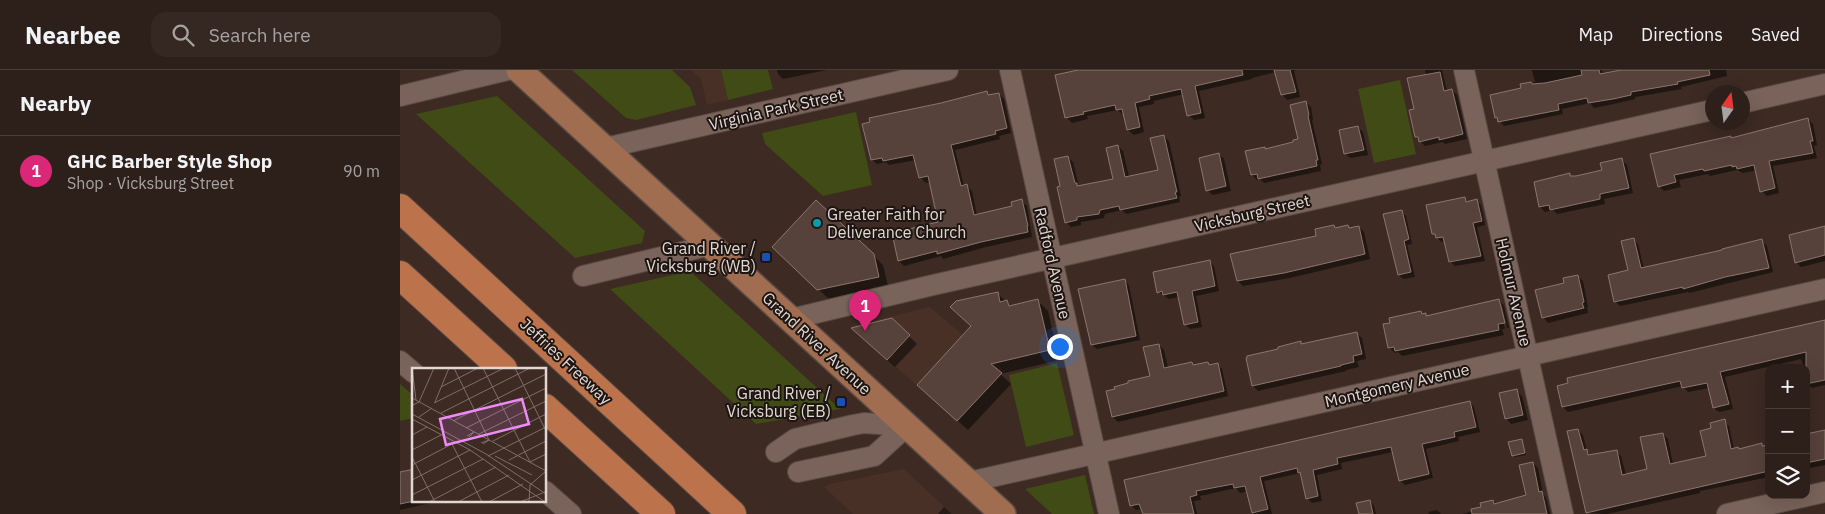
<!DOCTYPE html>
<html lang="en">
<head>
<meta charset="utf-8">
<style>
  body { margin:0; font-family:"IBM Plex Sans",sans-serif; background:#352823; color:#f1f3f6 }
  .controls { position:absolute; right:15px; bottom:15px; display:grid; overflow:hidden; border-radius:10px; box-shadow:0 5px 20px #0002 }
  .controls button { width:45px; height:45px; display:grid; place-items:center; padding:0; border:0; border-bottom:1px solid #483e39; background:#2d201a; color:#f1f3f6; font:25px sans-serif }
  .compass { position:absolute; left:1305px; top:15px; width:45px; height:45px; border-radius:50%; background:#2d201a; box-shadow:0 5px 20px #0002; rotate:14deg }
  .you { position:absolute; left:659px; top:276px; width:18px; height:18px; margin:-12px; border:4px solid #fff; border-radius:50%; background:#1a73e8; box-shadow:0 0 0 8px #1a73e833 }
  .badge { display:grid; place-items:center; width:32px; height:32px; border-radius:50%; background:#db2777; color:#fff; font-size:16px; font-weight:700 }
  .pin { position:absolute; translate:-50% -41px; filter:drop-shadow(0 1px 2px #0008) }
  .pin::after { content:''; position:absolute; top:26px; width:18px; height:15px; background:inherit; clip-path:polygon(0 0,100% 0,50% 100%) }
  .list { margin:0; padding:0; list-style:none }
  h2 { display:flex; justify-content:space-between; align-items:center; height:65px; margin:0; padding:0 20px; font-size:21px }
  h2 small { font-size:16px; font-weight:400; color:#a7a3a2 }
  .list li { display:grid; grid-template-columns:32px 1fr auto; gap:15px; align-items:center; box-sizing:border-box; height:70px; padding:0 20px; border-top:1px solid #483e39 }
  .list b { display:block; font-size:19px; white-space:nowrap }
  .list p { margin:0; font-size:16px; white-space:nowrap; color:#a7a3a2 }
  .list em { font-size:16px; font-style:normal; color:#a7a3a2 }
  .icon { flex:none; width:28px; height:28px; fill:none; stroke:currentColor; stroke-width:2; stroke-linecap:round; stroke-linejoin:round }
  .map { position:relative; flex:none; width:1425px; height:444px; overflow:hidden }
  header { display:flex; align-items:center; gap:30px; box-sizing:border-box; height:70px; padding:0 25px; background:#2d201a; border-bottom:1px solid #483e39 }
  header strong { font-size:24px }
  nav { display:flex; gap:28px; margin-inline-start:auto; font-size:18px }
  .search { width:350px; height:45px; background:#352823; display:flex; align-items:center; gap:12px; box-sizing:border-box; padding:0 18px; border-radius:15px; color:#a7a3a2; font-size:19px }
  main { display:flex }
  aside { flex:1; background:#2d201a }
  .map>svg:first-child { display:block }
</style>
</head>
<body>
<header>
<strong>Nearbee</strong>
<div class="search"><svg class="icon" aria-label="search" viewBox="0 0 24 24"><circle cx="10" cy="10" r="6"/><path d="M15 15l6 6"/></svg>Search here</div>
<nav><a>Map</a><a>Directions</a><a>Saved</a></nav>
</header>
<main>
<aside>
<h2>Nearby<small></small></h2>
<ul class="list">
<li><span class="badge">1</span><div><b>GHC Barber Style Shop</b><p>Shop · Vicksburg Street</p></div><em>90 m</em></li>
</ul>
</aside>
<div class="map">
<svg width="1425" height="444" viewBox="0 0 1425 444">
  <rect width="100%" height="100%" fill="#3c2a23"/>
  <path fill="#493026" d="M291,0H321L328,30L307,35L301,9Z
    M530,237L605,301L556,352L452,256Z
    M504,399L552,444H453L424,417L430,414Z"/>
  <path fill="#414b15" d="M172,0H272L290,17L296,35L236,50L226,48Z
    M321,0H368L373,19L328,30Z
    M1000,10L1016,84L974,93L958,19Z
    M97,26L245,161L242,173L175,188L16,44Z
    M456,42L472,115L423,126L365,74L362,63Z
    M290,201L440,339L356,354L210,219Z
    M657,293L674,365L626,377L609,305Z
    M0,314L14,326V348L0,351Z
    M685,405L694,444H652L625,419Z"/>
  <path fill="#0007" d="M377,0H427L383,9L378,4Z
    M680,0H896L894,1L900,27L887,30L882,24L876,2L852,8V9L799,21L805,48L794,50L789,45L784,24L754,31V34L739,37L744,62L734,65L728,60L725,44H722L718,40L687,46L688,49L672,53L667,48L657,6Z
    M1025,0H1042L1047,21L1052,20L1057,25L1067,69L1045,74L1043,72L1025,76L1016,67L1015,40L1026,5Z
    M1132,0H1202L1203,5L1227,0H1326L1327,6L1281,17L1282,19L1235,27V29L1218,33L1194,38L1190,33L1162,39L1163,44L1104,56L1096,47L1122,19V15L1135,12Z
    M586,22L590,26L599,24L604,29L611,63L599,66L600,69L555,80L564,116H567L572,121L577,145L614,137L622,131L627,136L632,167L586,177L543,189L541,186L504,196L499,191L493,164L539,153L530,112L526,113L521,108L516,90L489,95L486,92L477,94L472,90L541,34Z
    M906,33L911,37L913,50H912L922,94L920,95L921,101L864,113L860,109L857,110L852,105L865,80L895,73L899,70Z
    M1408,49L1413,54L1417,75L1414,76L1417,88L1373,96L1379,123L1367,126L1362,121L1357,100L1343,103L1337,100L1310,106L1308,104L1279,110L1281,117L1264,121L1259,116L1251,85L1332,69Z
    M958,57L963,62L968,85L950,88L945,83Z
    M764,66L769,71L781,126L779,127L780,132L726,144L722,140L705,144L704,148L681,152V155L671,157L666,152L662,117L668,87L673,92L679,117L715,110L718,76L723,81L729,107L759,101Z
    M819,84L824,89L831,121L813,125L807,120Z
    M1222,90L1227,95L1233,123L1204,129L1205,134L1157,144L1153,140L1145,142L1140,137L1169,105L1172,108L1204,101Z
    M1064,129L1068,133L1076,131L1081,135L1085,155L1077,157L1085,191L1055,196L1050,191L1046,171L1041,172L1034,163Z
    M1002,142L1006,146L1012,174L1007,175L1015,207L1003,209L999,205Z
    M934,156L937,159L947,156L950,159L959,157L964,162L970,189L890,208L843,216L838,211Z
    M1425,158V191L1401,197L1396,192Z
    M1233,169L1238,174L1244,199L1362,171L1367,176L1373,202L1289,223L1288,222L1220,236L1215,231L1229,201Z
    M473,185L483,195L488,216L429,229L383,187Z
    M809,191L814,196L819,221L796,226L802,257L790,259L785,254L779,227L769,229L759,222Z
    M1177,206L1183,211L1188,237H1187L1188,243L1148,253L1143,247L1166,214Z
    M724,210L729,215L740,270L697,279L692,275Z
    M597,223L612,237L638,231L648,241L659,290L600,304L611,314L568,360L529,325L572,256Z
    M1099,230L1104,236L1109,258H1107L1102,235H1099L1105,259H1102L1104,265L1002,286L998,282L995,283L989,277L1020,242L1028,247Z
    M492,250L517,274L495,297L460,265Z
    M1425,251V315L1412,318L1407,313L1406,298H1404L1401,289L1325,307L1333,339L1319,342L1314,338L1309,318L1288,322L1283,316L1168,342L1163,337Z
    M956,263L962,268L966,289L957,291L959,297L946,300V301L858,321L853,316L880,280L900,273L903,275Z
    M759,275L764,280L768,298L792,293L795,296L808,293L810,296L817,294L822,299L828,326L718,352L713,347L751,307Z
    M1117,321L1122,326L1128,350L1111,354L1106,348Z
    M1070,332L1074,337L1080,362L1058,367L1059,371L1026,379L1033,408L1005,415L1000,410L993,382L941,393L942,399L917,405L922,431L912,433L907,428L900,403L864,411L872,444H854L848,421L840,423L836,418L800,426L801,430L794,431L797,444H780L743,439L736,440L731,435Z
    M1324,351L1329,356L1334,379L1340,380L1361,375L1364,377L1369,376V407L1300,421V423L1207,444L1187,443L1178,360L1183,365L1187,381L1191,386L1216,381L1221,386L1226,405L1248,400L1263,364L1268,369L1273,394L1308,387L1313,359Z
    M1425,361V395L1406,399V365Z
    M1121,370L1123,373L1126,385L1115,387L1113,385Z
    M1133,393L1138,398L1143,424L1146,428L1150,444H1063L1083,438L1093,431L1097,434L1127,426Z
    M0,404L14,430H44L0,440Z
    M970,431L974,436L976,444H960Z
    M544,437L552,444H538Z
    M1037,440L1041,444H1029L1028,442Z"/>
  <path fill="#56423a" stroke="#8c766e" d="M678,0H842L843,5L795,16L801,43L787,46L781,19L749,26L750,29L735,33L740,57L727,60L722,39L716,40L715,35L683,42L684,44L665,48L655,5Z
    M874,0H890L896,22L881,25Z
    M1181,0H1199L1200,4L1221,0H1309L1310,5L1277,12L1278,14L1231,22V25L1213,29L1188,33L1187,28L1158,34L1159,40L1098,52L1097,47L1095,48L1090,25L1121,18L1120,14L1131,12L1132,14L1145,13L1182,5Z
    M1040,2L1044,21L1052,19L1063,64L1039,70V67L1019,72L1018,67H1015L1009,40L1014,39L1007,8Z
    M587,21L588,25L599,23L607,58L595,61L596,64L551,75L561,116L567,114L574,145L612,136L611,132L622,129L628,156H627L628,162L581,172L537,184V181L498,191L492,163L538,152L528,106L519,108L513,85L483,91L482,88L471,90L462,54L470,52L469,48L541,33Z
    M906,31L909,45L908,46L918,90H916L917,96L858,109L857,104L851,105L845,81L865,77V79L893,72V70L898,69L890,35Z
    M1408,48L1413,71H1410L1413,83L1369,91L1375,118L1360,122L1354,95L1337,99L1336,96L1332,97V95L1304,101L1303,99L1274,105L1276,112L1258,117L1250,84L1331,66V68Z
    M958,56L964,80L944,84L939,60Z
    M764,65L777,122H775L777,128L720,140L719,136L700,140L699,144L677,147V150L665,153L657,117L660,116L654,89L668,86L675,113H677V116L713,109L706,78L718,75L725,107L758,100L750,68Z
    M819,83L826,116L806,121L799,88Z
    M1222,88L1229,118L1200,124V129L1150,140L1149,135L1139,137L1134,112L1170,103V106H1176L1202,100L1200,93Z
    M1065,127L1066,132L1077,129L1082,151L1073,153L1081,186L1049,192L1043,167L1036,168L1035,164H1032L1026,135Z
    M416,130L474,184L479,207L417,220L372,177Z
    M1002,140L1009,169L1004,171L1011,202L998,205L983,144Z
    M934,155L935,158L948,155L949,158L959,156L965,184L884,203L837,211L830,184L916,166L915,159Z
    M1425,156V185L1395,193L1389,165Z
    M1234,168L1241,198L1322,180V179L1362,169L1369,198L1325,207L1283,219V217L1214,232L1208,205L1228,200L1221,171Z
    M810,190L815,216L792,221L798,252L784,255L777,222L763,225L762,221L757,223L753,202Z
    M1178,205L1184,232L1182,233L1184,238L1142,248L1135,220L1164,213L1163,208Z
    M725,209L736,266L691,275L678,219Z
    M598,222L600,232L607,230L609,236L638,229L650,280L591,294L602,303L557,351L517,315L571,256L550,237L556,231Z
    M1099,229L1105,253L1098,254L1099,260L995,281L994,277L988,278L983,254L990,253L989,248L1021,241L1022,244L1026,243V246Z
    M492,248L510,265L487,290L451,258Z
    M1425,250V310L1406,314V282L1320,302L1329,334L1313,338L1307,313L1282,318L1280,311L1162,337L1157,316L1168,313L1167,308Z
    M957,262L962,284L953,286L954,292L941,295V296L852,316L846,288H847V286L878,279V277L901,271V274Z
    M759,274L764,298L792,292L793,295L808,292L809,295L818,293L824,321L712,347L706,321L715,319L714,317L728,313V311L750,306L743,277Z
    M1117,319L1123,345L1105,349L1099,323Z
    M1070,331L1076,357L1054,362L1055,367L1022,374L1029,404L999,411L991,377L937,388L938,394L913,400L918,426L906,429L900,402L898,403L897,398L860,407L868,439L852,443L845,416L834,418L833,414L796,421L797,425L790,427L794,444H743L739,434L730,436L724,410Z
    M1325,349L1331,379L1338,377L1339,379L1362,373V376L1369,375V401L1186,443L1167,361L1178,359L1184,380L1187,379L1188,385L1217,380L1222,405L1247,399L1240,367L1263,363L1270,394L1306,386L1300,361L1311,358L1310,353Z
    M1425,360V389L1406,393V364Z
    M1122,369L1125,383L1112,386L1108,372Z
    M1133,392L1139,422L1142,421L1147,444H1072L1071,439L1081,437L1080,433L1093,430L1094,434L1126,425L1119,395Z
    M14,399V431L0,434V402Z
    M970,430L973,444H959L956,433Z"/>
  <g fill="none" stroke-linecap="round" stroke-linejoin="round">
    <defs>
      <path id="minor" d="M610,0L709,444
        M1064,0L1163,444
        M0,26L108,0
        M1342,33L1425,14
        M205,78L548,0
        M183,206L311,175
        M391,249L533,215L1312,40
        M0,291L14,303
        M376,382L395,369L453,355L464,353L507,356L474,386L398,402
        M569,412L1425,219
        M145,421L171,444
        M1327,444L1425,422"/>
      <path id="major" d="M119,0L603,444"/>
      <path id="highway" d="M0,138L332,444
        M0,205L103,299
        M145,338L261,444"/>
    </defs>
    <use href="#minor" stroke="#594943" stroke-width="22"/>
    <use href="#major" stroke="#594943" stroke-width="28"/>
    <use href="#highway" stroke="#594943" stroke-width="30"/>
    <use href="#minor" stroke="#79635b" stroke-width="20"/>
    <use href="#major" stroke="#a16d51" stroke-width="25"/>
    <use href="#highway" stroke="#bc734b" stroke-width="28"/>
  </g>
  <circle fill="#0f9aa8" stroke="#1d1511" stroke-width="2" cx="417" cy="153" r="5"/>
  <g fill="#1a4fb4" stroke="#1d1511" stroke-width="2">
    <rect x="361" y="182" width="10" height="10" rx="2.5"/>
    <rect x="436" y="327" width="10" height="10" rx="2.5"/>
  </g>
  <g text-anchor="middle" stroke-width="4" stroke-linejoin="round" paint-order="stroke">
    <g font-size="16" fill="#e3d7d2" stroke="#1d1511">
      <text transform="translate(376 39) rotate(-13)" y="6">Virginia Park Street</text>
      <text transform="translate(852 143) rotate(-13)" y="6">Vicksburg Street</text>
      <text transform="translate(653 193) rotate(77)" y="6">Radford Avenue</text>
      <text transform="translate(1114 222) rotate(77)" y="6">Holmur Avenue</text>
      <text transform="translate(417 273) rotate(43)" y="6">Grand River Avenue</text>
      <text transform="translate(166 291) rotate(43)" y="6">Jeffries Freeway</text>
      <text transform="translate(997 315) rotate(-13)" y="6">Montgomery Avenue</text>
    </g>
    <g font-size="16" fill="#e3d7d2" stroke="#1d1511" text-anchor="end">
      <text x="427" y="150" text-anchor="start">Greater Faith for<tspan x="427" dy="18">Deliverance Church</tspan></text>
      <text x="356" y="184">Grand River /<tspan x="356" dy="18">Vicksburg (WB)</tspan></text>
      <text x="431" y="329">Grand River /<tspan x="431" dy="18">Vicksburg (EB)</tspan></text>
    </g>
  </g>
  <g transform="translate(12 298)">
    <rect width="134" height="134" fill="#3c2a23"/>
    <path fill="none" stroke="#7f6f69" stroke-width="1" d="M0,0L4,32M42,0L77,72M71,0L118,94L134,86M103,0L133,61M29,19L66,0M0,30L134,103M23,34L37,0M22,35L92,0M1,37L7,34L22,0M29,45L118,0M0,46L74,86L134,126M7,49L20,40M0,51L58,82L133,134M41,53L134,6M54,60L134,20M67,66L134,33M0,67L15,59M55,68L62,64L57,69M81,73L134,46M69,75L77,72L71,76M40,76L70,134M0,82L29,67M76,88L134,59M83,88L120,107M0,89L23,134M97,92L134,73M0,97L42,75M0,112L58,82M0,127L71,91M17,134L84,99M46,134L97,107M77,134L111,116M108,134L133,124M117,134L118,117L134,103"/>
    <path fill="#ed8cf9" fill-opacity="0.15" stroke="#ed8cf9" stroke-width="2.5" d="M110,31L117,56L34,77L28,51Z"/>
    <rect width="134" height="134" fill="none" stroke="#e3d7d2" stroke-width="2.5"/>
  </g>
</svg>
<div class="controls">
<button>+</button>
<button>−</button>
<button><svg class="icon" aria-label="layers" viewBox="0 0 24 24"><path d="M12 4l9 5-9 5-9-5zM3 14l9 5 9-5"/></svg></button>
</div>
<svg class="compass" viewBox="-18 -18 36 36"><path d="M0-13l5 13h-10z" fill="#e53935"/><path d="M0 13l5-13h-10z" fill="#a7a3a2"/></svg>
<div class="you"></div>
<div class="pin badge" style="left:465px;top:261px">1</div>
</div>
</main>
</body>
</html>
